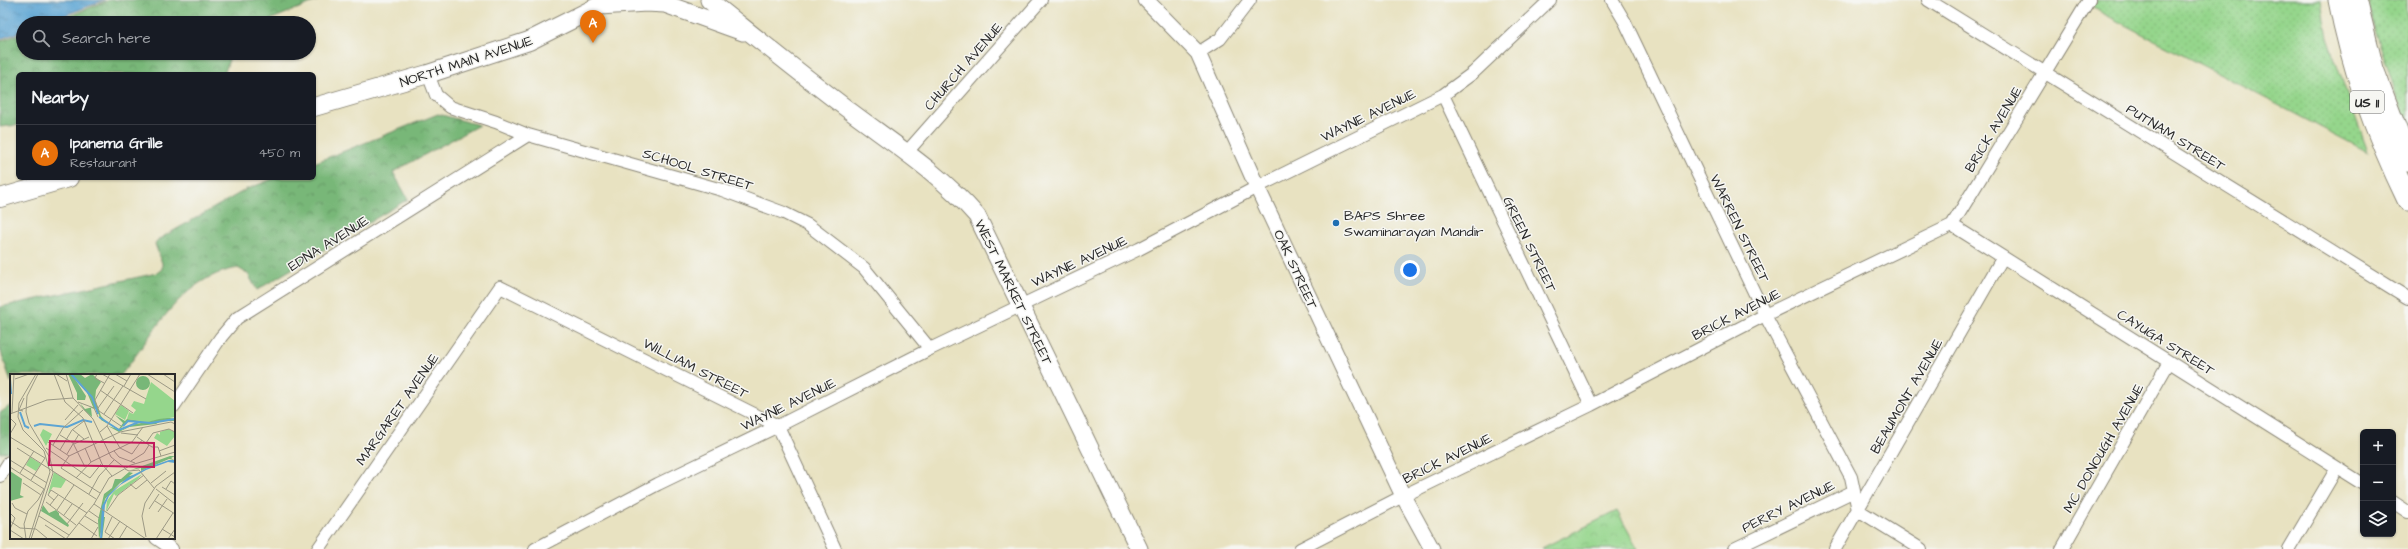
<!DOCTYPE html>
<html lang="en">
<head>
<meta charset="utf-8">
<style>
  body { margin:0; font-family:"Architects Daughter",sans-serif; background:#20242c; color:#f1f3f6 }
  .controls { position:absolute; right:12px; bottom:12px; display:grid; overflow:hidden; border-radius:6px; box-shadow:0 1px 3px #0004 }
  .controls button { width:36px; height:36px; display:grid; place-items:center; padding:0; border:0; border-bottom:1px solid #363941; background:#171b24; color:#f1f3f6; font:20px sans-serif }
  .you { position:absolute; left:1410px; top:270px; width:14px; height:14px; margin:-10px; border:3px solid #fff; border-radius:50%; background:#1a73e8; box-shadow:0 0 0 6px #1a73e833 }
  .badge { display:grid; place-items:center; width:26px; height:26px; border-radius:50%; background:#ea580c; color:#fff; font-size:13px; font-weight:700 }
  .pin { position:absolute; translate:-50% -33px; filter:drop-shadow(0 1px 2px #0008) }
  .pin::after { content:''; position:absolute; top:21px; width:14px; height:12px; background:inherit; clip-path:polygon(0 0,100% 0,50% 100%) }
  .list { margin:0; padding:0; list-style:none }
  h2 { display:flex; justify-content:space-between; align-items:center; height:52px; margin:0; padding:0 16px; font-size:17px }
  h2 small { font-size:13px; font-weight:400; color:#9ea1a6 }
  .list li { display:grid; grid-template-columns:26px 1fr auto; gap:12px; align-items:center; box-sizing:border-box; height:56px; padding:0 16px; border-top:1px solid #363941 }
  .list b { display:block; font-size:15px; white-space:nowrap }
  .list p { margin:0; font-size:13px; white-space:nowrap; color:#9ea1a6 }
  .list em { font-size:13px; font-style:normal; color:#9ea1a6 }
  .icon { flex:none; width:22px; height:22px; fill:none; stroke:currentColor; stroke-width:2; stroke-linecap:round; stroke-linejoin:round }
  .map { position:relative; flex:none; width:2408px; height:549px; overflow:hidden }
  .search { position:absolute; background:#171b24; box-shadow:0 1px 3px #0004; left:16px; top:16px; width:300px; height:44px; display:flex; align-items:center; gap:10px; box-sizing:border-box; padding:0 14px; border-radius:22px; color:#9ea1a6; font-size:15px }
  .panel { position:absolute; background:#171b24; box-shadow:0 1px 3px #0004; left:16px; top:72px; width:300px; height:108px; border-radius:6px }
  .map>svg:first-child { display:block }
</style>
</head>
<body>
<div class="map">
<svg width="2408" height="549" viewBox="0 0 2408 549">
  <defs>
    <pattern id="grass-dots" width="8" height="8" patternUnits="userSpaceOnUse"><rect width="8" height="8" fill="#95d68c"/><path d="M2 2h.1M6 6h.1" fill="none" stroke="#81b879" stroke-width="1.8" stroke-linecap="round"/></pattern>
    <pattern id="forest-crowns" width="20" height="18" patternUnits="userSpaceOnUse"><rect width="20" height="18" fill="#78b778"/><path d="M2 6a3 3 0 1 1 6 0M12 15a3 3 0 1 1 6 0" fill="none" stroke="#639563"/></pattern>
    <pattern id="park-crowns" width="20" height="18" patternUnits="userSpaceOnUse"><rect width="20" height="18" fill="#95d68c"/><path d="M2 6a3 3 0 1 1 6 0M12 15a3 3 0 1 1 6 0" fill="none" stroke="#81b879"/></pattern>
    <pattern id="water-ripples" width="26" height="14" patternUnits="userSpaceOnUse"><rect width="26" height="14" fill="#5ca4d3"/><path d="M2 4q2-2 4 0t4 0M15 11q2-2 4 0t4 0" fill="none" stroke="#4c86ab"/></pattern>
  </defs>
  <rect width="100%" height="100%" fill="#f6f6f2"/>
  <filter id="ink" filterUnits="userSpaceOnUse"><feTurbulence type="fractalNoise" baseFrequency=".025" numOctaves="2"/><feDisplacementMap in="SourceGraphic" scale="8" xChannelSelector="R" yChannelSelector="G"/><feConvolveMatrix kernelMatrix="1 2 1 2 8 2 1 2 1" color-interpolation-filters="sRGB"/></filter>
  <filter id="wash" filterUnits="userSpaceOnUse"><feTurbulence type="fractalNoise" baseFrequency=".012" numOctaves="4" result="noise"/><feDisplacementMap in="SourceGraphic" scale="16" xChannelSelector="R" yChannelSelector="G"/><feGaussianBlur stdDeviation="0.9" result="paint"/><feColorMatrix in="noise" values="0 0 0 0 0 0 0 0 0 0 0 0 0 0 0 0 0 1.4 0 .05"/><feComposite in="paint" operator="in"/></filter>
  <g filter="url(#wash)">
    <rect width="100%" height="100%" fill="#e8e2c1"/>
    <path fill="url(#grass-dots)" stroke="#60805c" d="M2096,0H2321L2327,38L2368,152L2102,13L2092,6Z
      M2368,0H2407L2408,131L2372,20Z"/>
    <path fill="url(#forest-crowns)" stroke="#527152" d="M109,0H319L262,23H52Z
      M23,33V53H231L225,72L216,74H18V125L0,127V41Z
      M438,114L479,125L393,172L408,199L257,290L248,274L238,268C180,277 155,333 121,375H11V382L0,349V307L157,273L162,269V263L155,244L159,239L247,189L275,178H314V163Z
      M11,405V451L0,453V413Z"/>
    <path fill="url(#park-crowns)" stroke="#60805c" d="M1617,511L1638,549H1543L1542,548Z"/>
    <path fill="url(#water-ripples)" stroke="#44687f" d="M0,0H105L45,23H23V31L0,39Z"/>
  </g>
  <g filter="url(#ink)">
    <g fill="none" stroke-linecap="round" stroke-linejoin="round">
      <defs>
        <path id="minor" d="M1612,0L1625,22L1765,315L1851,477L1858,510L1921,549
          M1928,0L2408,298
          M1198,53L1220,39L1250,0
          M428,74L436,95L450,107L496,122L528,135L722,190L784,213L808,225L864,268L930,349
          M1443,95L1591,405
          M907,152L1041,0
          M1952,225L2363,484
          M174,406L221,337L237,318L528,135
          M0,476L9,462
          M2393,502L2408,512
          M156,538L172,549
          M318,549L500,287L778,426L835,549
          M535,549L658,484L778,426L930,349L1139,249L1257,187L1443,95L1473,73L1550,0
          M1300,549L1403,496L1591,405L1765,315L1952,225L2089,0
          M1734,549L1854,491
          M1835,549L2003,257
          M2062,549L2169,362
          M2289,549L2337,468"/>
        <path id="tertiary" d="M1146,0L1198,53L1257,187L1403,496L1432,549"/>
        <path id="secondary" d="M709,0C753,35 797,71 842,105C889,141 938,171 977,216L1139,549
          M600,6L646,3L665,4L743,32"/>
        <path id="primary" d="M314,107L428,74L529,41L611,0
          M0,198L69,178"/>
        <path id="motorway" d="M2339,0C2352,70 2377,136 2408,200
          M2356,0L2373,69L2408,161"/>
      </defs>
      <use href="#minor" stroke="#8a8676" stroke-width="14"/>
      <use href="#tertiary" stroke="#8a8676" stroke-width="17"/>
      <use href="#secondary" stroke="#8a8676" stroke-width="19"/>
      <use href="#primary" stroke="#8a8676" stroke-width="20"/>
      <use href="#motorway" stroke="#8a8676" stroke-width="23"/>
      <use href="#minor" stroke="#fff" stroke-width="12"/>
      <use href="#tertiary" stroke="#fff" stroke-width="15"/>
      <use href="#secondary" stroke="#fff" stroke-width="17"/>
      <use href="#primary" stroke="#fff" stroke-width="18"/>
      <use href="#motorway" stroke="#fff" stroke-width="21"/>
    </g>
  </g>
  <circle fill="#1f6fb2" stroke="#f6f6f2" stroke-width="1.5" cx="1336" cy="223" r="4"/>
  <g text-anchor="middle" stroke-width="3" stroke-linejoin="round" paint-order="stroke">
    <rect fill="#f6f6f2" stroke="#686867" stroke-width="1" x="2350" y="91" width="34" height="22" rx="3"/>
    <g font-size="13" font-weight="bold" fill="#2b2b2b">
      <text x="2367" y="107">US 11</text>
    </g>
    <g font-size="14" fill="#2b2b2b" stroke="#f6f6f2">
      <text transform="translate(466 61) rotate(-18)" y="5">NORTH MAIN AVENUE</text>
      <text transform="translate(963 66) rotate(-49)" y="5">CHURCH AVENUE</text>
      <text transform="translate(1368 115) rotate(-26)" y="5">WAYNE AVENUE</text>
      <text transform="translate(1993 129) rotate(-59)" y="5">BRICK AVENUE</text>
      <text transform="translate(2176 137) rotate(32)" y="5">PUTNAM STREET</text>
      <text transform="translate(698 169) rotate(17)" y="5">SCHOOL STREET</text>
      <text transform="translate(1740 228) rotate(64)" y="5">WARREN STREET</text>
      <text transform="translate(328 243) rotate(-32)" y="5">EDNA AVENUE</text>
      <text transform="translate(1530 244) rotate(64)" y="5">GREEN STREET</text>
      <text transform="translate(1079 261) rotate(-25)" y="5">WAYNE AVENUE</text>
      <text transform="translate(1296 269) rotate(65)" y="5">OAK STREET</text>
      <text transform="translate(1014 292) rotate(64)" y="5">WEST MARKET STREET</text>
      <text transform="translate(1736 314) rotate(-27)" y="5">BRICK AVENUE</text>
      <text transform="translate(2166 342) rotate(32)" y="5">CAYUGA STREET</text>
      <text transform="translate(696 368) rotate(27)" y="5">WILLIAM STREET</text>
      <text transform="translate(1906 396) rotate(-60)" y="5">BEAUMONT AVENUE</text>
      <text transform="translate(788 404) rotate(-26)" y="5">WAYNE AVENUE</text>
      <text transform="translate(397 409) rotate(-55)" y="5">MARGARET AVENUE</text>
      <text transform="translate(2103 448) rotate(-60)" y="5">MC DONOUGH AVENUE</text>
      <text transform="translate(1447 458) rotate(-26)" y="5">BRICK AVENUE</text>
      <text transform="translate(1788 506) rotate(-26)" y="5">PERRY AVENUE</text>
    </g>
    <g font-size="14" fill="#2b2b2b" stroke="#f6f6f2" text-anchor="start">
      <text x="1344" y="220">BAPS Shree<tspan x="1344" dy="16">Swaminarayan Mandir</tspan></text>
    </g>
  </g>
  <g transform="translate(10 374)">
    <rect width="165" height="165" fill="#e8e2c1"/>
    <path d="M141,8L165,27V43L137,48L117,45L119,38L123,40L126,36L121,32L124,27L134,30ZM44,98L56,106L51,114L43,113L38,120ZM132,100L128,105L106,122L104,120L96,138L97,127L104,117Z" fill="#95d68c"/>
    <path d="M58,0H70L75,4L82,0L91,8L86,16L85,26L91,42L98,50L91,46L84,29L86,35L81,34L82,43L74,36L70,29L75,35L83,33L76,16L79,19L63,2L76,22L75,26H67V19ZM126 9a7 7 0 1 1 14 0a7 7 0 1 1-14 0ZM105,41L115,47L117,45L137,48L149,45L157,44H165L141,49L118,47L109,56L99,50L109,55L113,49ZM157,45H165V47H151L146,50L119,53L109,58L98,52L111,56L125,50ZM160,82H165L161,84L164,86L159,85L131,97V94L121,96ZM0,97L12,105L10,121L14,123L0,127ZM119,98L123,99L119,102L125,101L110,109L95,125L92,143H95L92,165L91,158L89,165L88,146L94,120L102,114L105,105H111ZM33,131L39,139L46,136L49,139V141L59,151L58,153L31,137Z" fill="#78b778"/>
    <path d="M111,31L119,37L115,46L105,40ZM33,55L42,60L36,72L30,61ZM158,55L165,58V62L157,72L144,64L147,59L150,61V58ZM20,83L31,90L26,97L16,91Z" fill="#95d68c"/>
    <path d="M159,86H165V89L158,88L136,96L110,111L99,122L95,131L92,165H90L92,132L98,121L117,104L139,93Z" fill="#5ca4d3"/>
    <path fill="none" stroke="#5ca4d3" stroke-width="2" d="M61,0L82,23L88,40M0,5L1,20M10,38L15,52L19,54M89,43L109,56L129,48M24,52L30,50L57,53L73,46L82,48M113,52L118,47L141,49L165,45"/>
    <path fill="none" stroke="#9c9985" stroke-width="1" d="M44,0L55,28L73,44L92,90L102,102M46,0L57,7M56,0L63,24M87,0L85,4L94,9M92,0L136,25M100,0L85,26L89,37L111,52M105,0L117,7M137,0L165,18M153,0L165,8M5,5L19,0M114,12L121,0M90,16L123,39M68,28L84,34L88,43M88,34L104,12M13,37L9,36L14,24M2,39L4,0M0,40L37,26L63,24L83,45L101,83L115,94M94,40L113,12M0,44L6,50L0,60M55,46L68,31M97,52L110,74L122,80L132,66M63,56L74,65M90,58L97,52L130,0M111,59L128,61M50,61L63,69L75,93M0,63L35,84L21,106M127,63L142,73H148L151,82M38,68L59,82M136,69L143,59L159,55L165,58M64,70L79,63M43,71L53,54L73,36M7,74L86,125M36,74L80,104L91,90M75,74L81,88M50,76L62,56L74,47M104,77L109,83L125,89M149,77L165,71M57,80L69,60M0,86L37,109M121,87L134,79L139,71M0,93L34,115L28,126L18,137L14,150L16,165M115,95L119,97L129,96L144,114M10,99L24,77M66,104L81,88L122,68L133,53M13,109L31,121M141,109L156,97M120,110L126,115L137,106M152,113L165,121M146,115L165,130M156,115L161,107L165,110M90,119L51,94L59,82L110,58L161,48L165,50M79,120L89,102L104,86M44,126L38,121L41,116L77,139M145,127L165,140M36,128L66,151M2,129L5,134L17,140M84,130L136,165M40,131L48,121M139,135L149,120M47,136L64,111M79,137L89,144M97,137L108,121L134,101M148,138L157,125M0,139L5,144L0,155M54,141L62,130M29,142L59,161M75,142L88,150M102,143L95,158L105,165M0,147L10,154L26,155L38,165M69,149L87,162M57,150L73,129M35,151L56,165M152,155L165,163M0,156L14,165M136,163L132,142L135,129L146,112L165,98M19,165L40,98L34,77L13,56L8,43L9,29L26,0M21,165L43,99L40,84L19,49L16,38L17,22L28,0M56,165L84,130L99,104L121,91L165,78M81,165L88,153M98,165L110,147M109,165L117,152M146,165L163,139M158,165L165,155"/>
    <path fill="#c2185b" fill-opacity="0.15" stroke="#c2185b" stroke-width="2" d="M40,67L144,69V93L39,91Z"/>
    <rect width="165" height="165" fill="none" stroke="#2b2b2b" stroke-width="2"/>
  </g>
</svg>
<div class="controls">
<button>+</button>
<button>−</button>
<button><svg class="icon" aria-label="layers" viewBox="0 0 24 24"><path d="M12 4l9 5-9 5-9-5zM3 14l9 5 9-5"/></svg></button>
</div>
<div class="you"></div>
<div class="pin badge" style="left:593px;top:43px;background:#e8710a">A</div>
<div class="search"><svg class="icon" aria-label="search" viewBox="0 0 24 24"><circle cx="10" cy="10" r="6"/><path d="M15 15l6 6"/></svg>Search here</div>
<section class="panel">
<h2>Nearby<small></small></h2>
<ul class="list">
<li><span class="badge" style="background:#e8710a">A</span><div><b>Ipanema Grille</b><p>Restaurant</p></div><em>450 m</em></li>
</ul>
</section>
</div>
</body>
</html>
